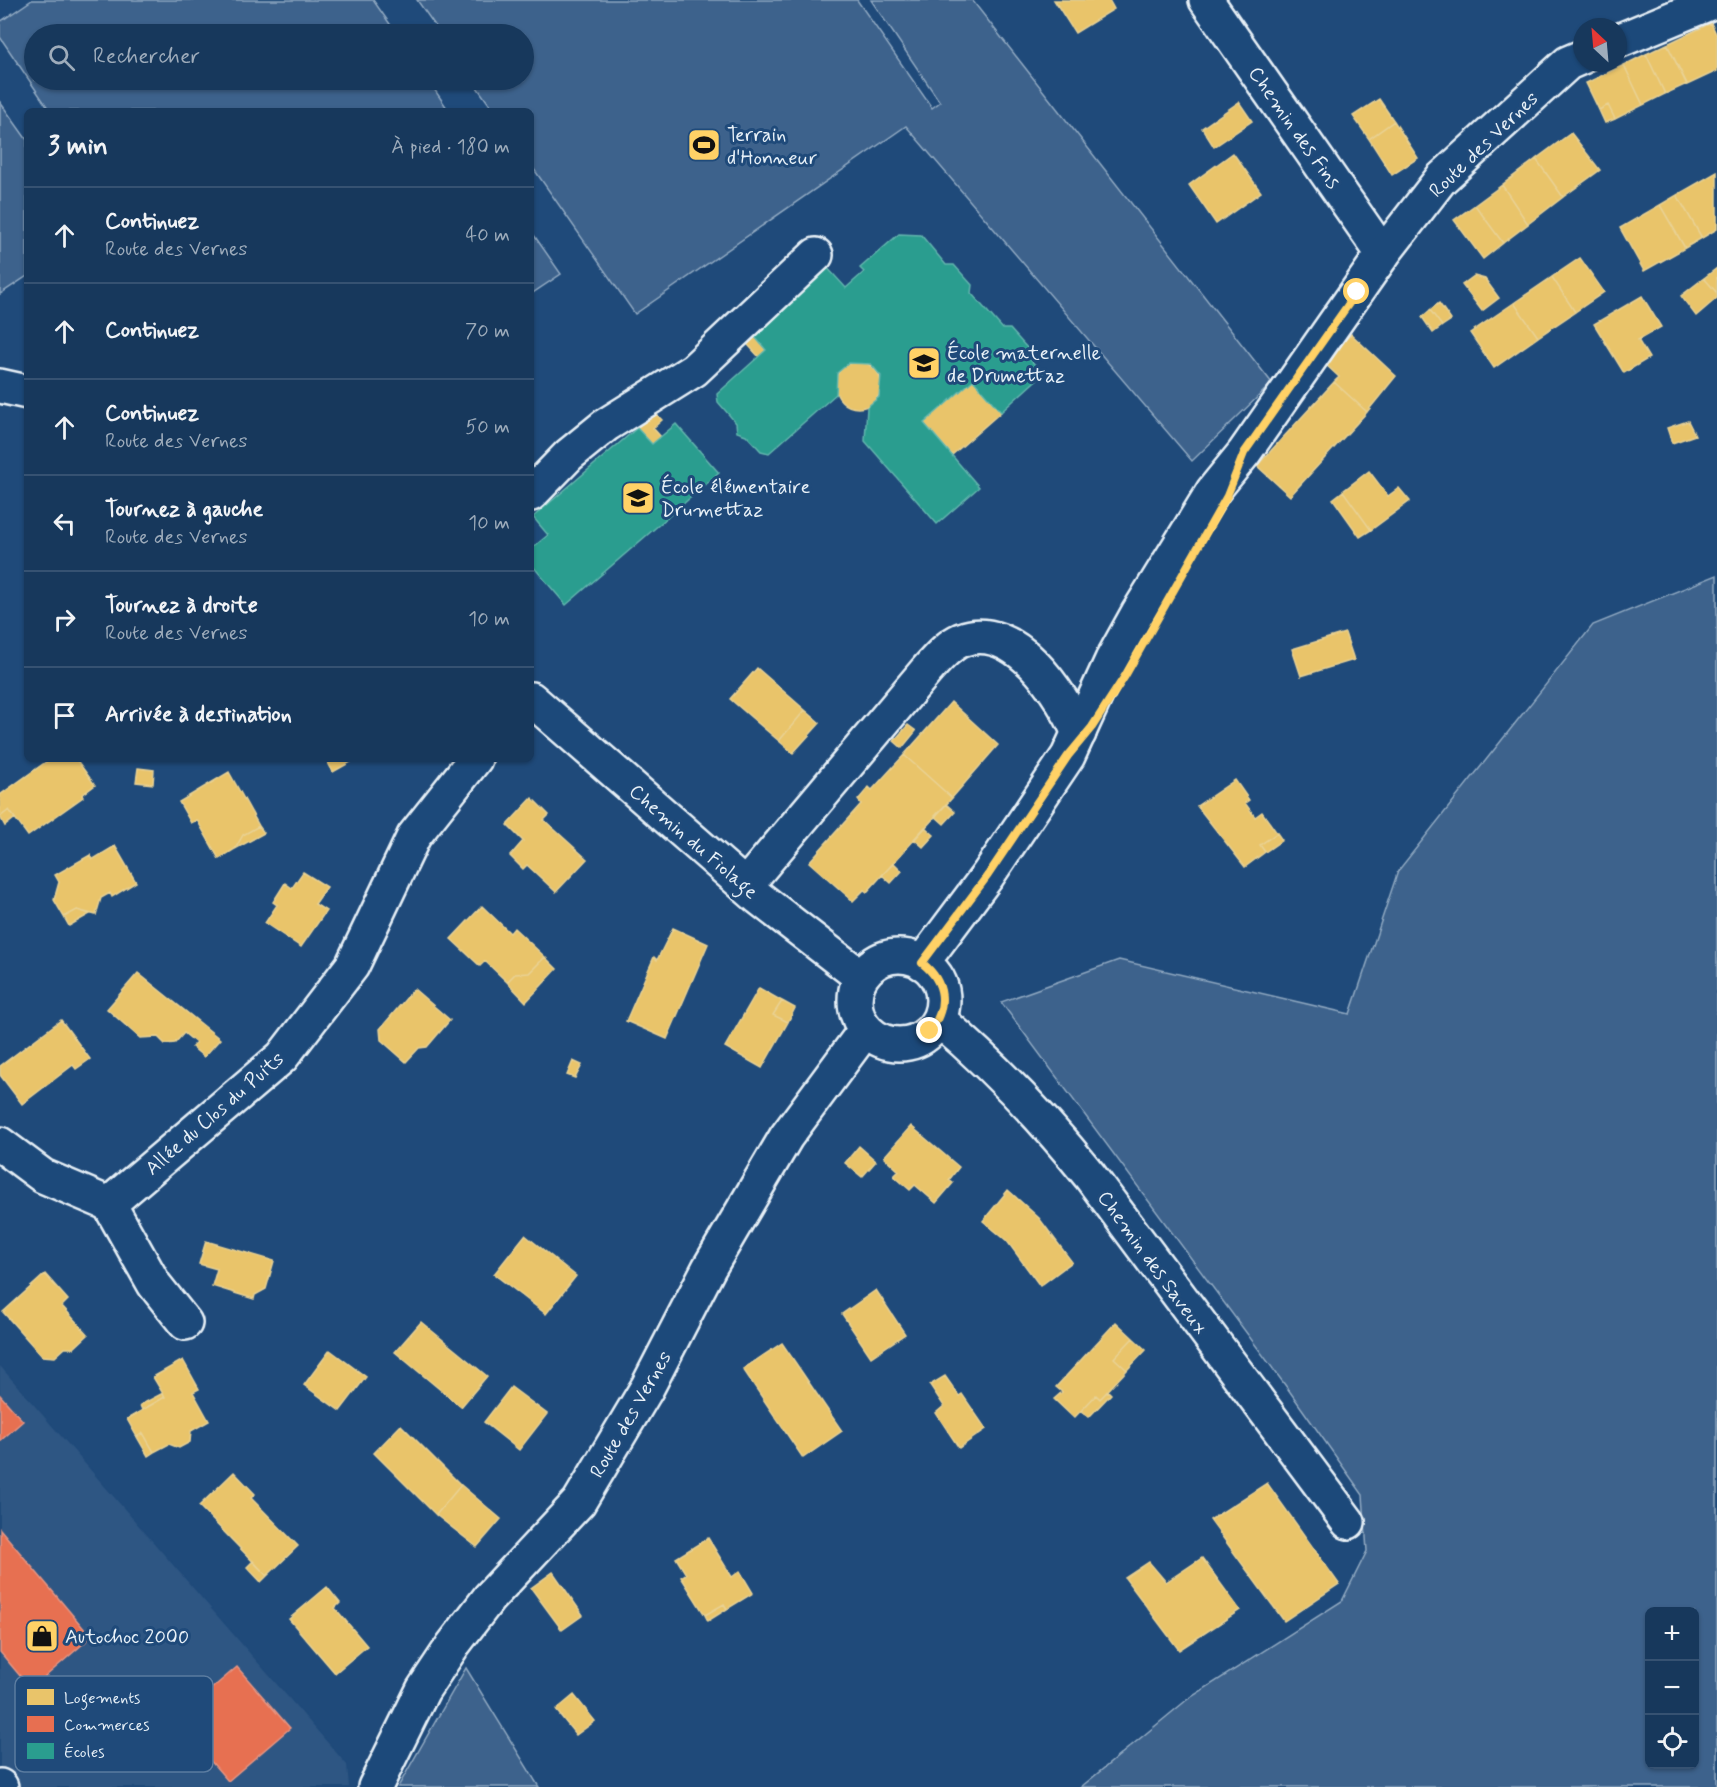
<!DOCTYPE html>
<html lang="fr">
<head>
<meta charset="utf-8">
<style>
  body { margin:0; font-family:Mynerve,sans-serif; background:#244365; color:#f1f3f6 }
  .controls { position:absolute; right:18px; bottom:18px; display:grid; overflow:hidden; border-radius:9px; box-shadow:0 2px 4px #0004 }
  .controls button { width:54px; height:54px; display:grid; place-items:center; padding:0; border:0; border-bottom:2px solid #365272; background:#17385c; color:#f1f3f6; font:30px sans-serif }
  .compass { position:absolute; left:1573px; top:18px; width:54px; height:54px; border-radius:50%; background:#17385c; box-shadow:0 2px 4px #0004; rotate:334deg }
  .stop { position:absolute; width:18px; height:18px; margin:-14px; border:4px solid #ffd166; border-radius:50%; background:#fff }
  .stop.end { background:#ffd166; border-color:#fff; box-shadow:0 2px 6px #0008 }
  .list { margin:0; padding:0; list-style:none }
  h2 { display:flex; justify-content:space-between; align-items:center; height:78px; margin:0; padding:0 24px; font-size:26px }
  h2 small { font-size:20px; font-weight:400; color:#9eacbb }
  .list li { display:grid; grid-template-columns:39px 1fr auto; gap:18px; align-items:center; box-sizing:border-box; height:96px; padding:0 24px; border-top:2px solid #365272 }
  .list b { display:block; font-size:22px; white-space:nowrap }
  .list p { margin:0; font-size:20px; white-space:nowrap; color:#9eacbb }
  .list em { font-size:20px; font-style:normal; color:#9eacbb }
  .icon { flex:none; width:33px; height:33px; fill:none; stroke:currentColor; stroke-width:2; stroke-linecap:round; stroke-linejoin:round }
  .map { position:relative; flex:none; width:1717px; height:1787px; overflow:hidden }
  .search { position:absolute; background:#17385c; box-shadow:0 2px 4px #0004; left:24px; top:24px; width:510px; height:66px; display:flex; align-items:center; gap:15px; box-sizing:border-box; padding:0 21px; border-radius:33px; color:#9eacbb; font-size:22px }
  .panel { position:absolute; background:#17385c; box-shadow:0 2px 4px #0004; left:24px; top:108px; width:510px; height:654px; border-radius:9px }
  .map>svg:first-child { display:block }
</style>
</head>
<body>
<div class="map">
<svg width="1717" height="1787" viewBox="0 0 1717 1787">
  <rect width="100%" height="100%" fill="#1f4a7a"/>
  <filter id="ink" filterUnits="userSpaceOnUse"><feTurbulence type="fractalNoise" baseFrequency=".0167" numOctaves="2"/><feDisplacementMap in="SourceGraphic" scale="12" xChannelSelector="R" yChannelSelector="G"/><feConvolveMatrix kernelMatrix="1 2 1 2 8 2 1 2 1" color-interpolation-filters="sRGB"/></filter>
  <g filter="url(#ink)">
    <path fill="#2e5683" d="M0,1366L347,1765L349,1787H0Z"/>
    <path fill="#3c628c" stroke="#92aac2" stroke-width="1.5" fill-rule="evenodd" d="M32,0H373L397,34H34V80H428L449,111H50L0,37V22Z
      M417,0H857L932,108L940,102L871,0H972L1272,383L1192,461L906,126L635,314L531,165V111H494L472,80H524V34H441Z
      M0,102L27,140V276L0,294Z
      M531,231L561,274L531,294Z
      M1717,575V1787H1081L1188,1699L1342,1601L1367,1551L1363,1495L1288,1389L1001,1002L1119,960L1350,1014L1398,871L1593,625ZM1650,1612H1694V1764H1650Z
      M466,1668L539,1787H398Z"/>
    <path fill="#e9c46a" stroke="#e9d295" stroke-width="1.5" d="M1054,0H1109L1114,9L1075,33Z
      M1711,23L1717,36V71L1687,85L1667,44Z
      M1667,44L1687,84L1665,94L1646,54Z
      M1646,54L1665,94L1643,105L1624,65Z
      M1624,65L1643,105L1615,119L1608,105L1599,110L1586,83Z
      M1379,99L1394,121L1369,139L1353,116Z
      M1239,102L1252,121L1214,147L1202,128Z
      M1608,105L1615,119L1605,123L1599,110Z
      M1394,121L1418,158L1392,175L1369,139Z
      M1571,133L1600,170L1563,197L1536,159Z
      M1233,153L1261,192L1216,224L1189,185Z
      M1536,159L1563,197L1528,224L1502,185Z
      M1717,172V229L1702,238L1677,195Z
      M1502,185L1528,224L1503,243L1475,205Z
      M1677,195L1702,238L1685,248L1660,205Z
      M1475,205L1503,243L1483,259L1454,220Z
      M1660,205L1685,248L1644,271L1620,228Z
      M1580,258L1604,292L1575,312L1552,277Z
      M1717,268V293L1704,278Z
      M1474,276L1485,279L1499,298L1482,311L1462,285Z
      M1552,277L1575,312L1538,337L1514,303Z
      M1704,278L1717,293V298L1696,316L1681,296Z
      M1642,296L1661,327L1638,340L1649,358L1624,373L1594,324Z
      M1439,303L1451,320L1442,326L1430,310Z
      M1514,303L1538,337L1494,368L1470,333Z
      M1430,310L1442,326L1433,333L1422,317Z
      M749,330L766,350L759,357L741,337Z
      M1351,334L1396,376L1367,412L1334,382L1339,377L1324,363Z
      M835 385a23 23 0 1 1 46 0a23 23 0 1 1-46 0Z
      M973,380L1001,412L952,455L924,423Z
      M1334,382L1367,412L1290,496L1257,466Z
      M655,413L662,420L653,428L661,437L652,444L637,428Z
      M1688,421L1695,435L1672,443L1667,428Z
      M1369,471L1388,496L1399,488L1410,501L1371,530L1343,491Z
      M1343,491L1371,530L1360,537L1333,499Z
      M1345,633L1354,660L1301,676L1292,649Z
      M757,668L805,710L779,741L730,699Z
      M951,702L998,745L952,798L904,755Z
      M805,710L820,723L793,753L779,741Z
      M908,725L916,731L902,748L894,741Z
      M904,755L952,798L867,892L864,890L853,901L809,862L861,804L858,800L869,787L872,790Z
      M50,759H76L95,785L82,795L83,797L28,836L9,810L0,817V795Z
      M326,759H356L333,772Z
      M138,768L154,770L153,784L136,782Z
      M229,772L259,826L243,835L235,849L219,859L197,820L191,823L179,802Z
      M1235,780L1249,800L1245,803L1255,817L1262,812L1277,833L1260,845L1265,852L1245,867L1197,806Z
      M532,798L549,815L544,820L587,859L556,892L527,865L523,869L510,856L523,841L507,825Z
      M946,804L955,812L944,824L935,816Z
      M9,810L15,818L5,826L0,817Z
      M259,826L264,833L235,849L243,835Z
      M925,827L934,835L923,847L914,839Z
      M1277,833L1282,840L1265,852L1260,845Z
      M115,846L136,882L112,897L110,893L101,898L96,915L77,910L64,917L54,900L59,882L55,875L90,855L92,860Z
      M894,863L902,871L891,883L882,875Z
      M303,872L327,887L315,904L326,911L301,947L265,923L277,905L273,902L285,883L292,888Z
      M482,906L510,933L514,928L545,957L529,973L515,974L507,982L485,961L480,966L451,939Z
      M77,910L90,914L69,926L64,917Z
      M673,928L708,944L667,1039L626,1021L654,957L657,960Z
      M545,957L557,969L526,1002L507,982L515,974L529,973Z
      M138,973L220,1039L204,1057L192,1047L196,1043L184,1033L175,1043L165,1044L158,1037L140,1038L107,1009Z
      M759,988L782,1001L773,1015L788,1022L762,1068L725,1047Z
      M414,989L450,1020L427,1047L419,1048L406,1062L381,1040L380,1029Z
      M782,1001L795,1008L788,1022L773,1015Z
      M61,1020L90,1059L76,1069L73,1065L22,1104L0,1075V1066Z
      M573,1061L582,1065L575,1078L567,1075Z
      M911,1126L959,1167L949,1180L953,1183L936,1203L915,1185L910,1190L894,1176L899,1171L884,1157Z
      M859,1146L876,1161L862,1177L845,1163Z
      M1008,1190L1039,1218L1072,1262L1040,1286L1007,1241L983,1221Z
      M525,1235L576,1276L546,1314L494,1274Z
      M206,1241L274,1261L266,1289L255,1295L254,1299L212,1286L217,1269L199,1264Z
      M45,1274L68,1300L62,1306L88,1335L74,1348H65L55,1357L42,1356L3,1312Z
      M876,1290L905,1334L871,1357L842,1314Z
      M421,1322L487,1376L461,1407L395,1352Z
      M1116,1322L1133,1338L1114,1358L1127,1370L1100,1399L1096,1395L1074,1418L1054,1399L1062,1392L1056,1387Z
      M1133,1338L1146,1350L1127,1370L1114,1358Z
      M782,1343L842,1431L803,1458L743,1369Z
      M330,1350L366,1377L340,1411L304,1385Z
      M183,1360L199,1389L193,1392L209,1421L191,1431L190,1442L179,1448L169,1444L154,1452L143,1433L137,1437L127,1419L165,1397L153,1377Z
      M945,1376L959,1396L962,1394L986,1429L959,1448L936,1413L944,1406L930,1385Z
      M511,1387L547,1414L519,1450L484,1422Z
      M1108,1391L1111,1394L1089,1417L1081,1411L1096,1395L1100,1399Z
      M163,1393L165,1397L142,1410L140,1405Z
      M401,1425L461,1485L436,1515L374,1453Z
      M143,1433L154,1452L148,1456L137,1437Z
      M234,1472L255,1494L251,1498L298,1546L267,1576L199,1506Z
      M1267,1483L1339,1584L1284,1621L1210,1520Z
      M461,1485L501,1519L477,1547L436,1515Z
      M708,1538L732,1577L740,1571L753,1593L727,1609L724,1604L705,1615L681,1577L686,1574L676,1558Z
      M1202,1558L1240,1610L1179,1650L1125,1578L1149,1562L1166,1582Z
      M253,1561L267,1576L261,1582L247,1567Z
      M553,1572L583,1615L562,1630L531,1588Z
      M327,1587L340,1603L335,1608L367,1646L335,1673L289,1619Z
      M724,1604L727,1609L708,1621L705,1615Z
      M574,1695L595,1721L576,1735L556,1710Z"/>
    <path fill="#e76f51" stroke="#e79683" stroke-width="1.5" d="M0,1395L23,1421L0,1441Z
      M0,1529L91,1637L31,1689L0,1652Z
      M237,1667L290,1728L228,1781L175,1720Z"/>
    <path fill="#2a9d8f" stroke="#63b6ae" stroke-width="1.5" d="M899,234L921,235L946,265H954L972,285L971,293L1003,329H1010L1028,349L1027,356L1043,374L1001,412L973,380L924,423L979,487L937,524L865,441L867,407L879,397L881,376L871,364L849,363L837,373L836,394L769,453L761,451L746,435L737,432L736,423L718,402L717,394L766,350L749,330L824,264L846,288L864,272L860,268Z
      M676,424L719,473L566,605L531,564V549L548,535L533,517L637,428L652,444Z"/>
    <g fill="none" stroke-linecap="round" stroke-linejoin="round">
      <defs>
        <path id="minor" d="M1206,0L1383,254
          M0,386L27,392
          M531,494L569,455L606,425L694,370L816,255
          M531,699L759,898L861,977
          M745,886L926,671C936,660 947,646 961,640C1014,619 1062,694 1079,733
          M939,1020C995,1067 1044,1119 1090,1176L1348,1522
          M0,1144L43,1176L109,1204L282,1057L352,966L414,836L475,759
          M109,1204L154,1284L185,1323"/>
        <path id="major" d="M1618,41L1717,0
          M855 1000a44 44 0 1 1 88 0a44 44 0 1 1-88 0Z
          M922,963L988,875L1068,756L1112,660L1138,613L1213,491L1244,453L1383,254L1441,179L1568,63L1582,57
          M0,1786L1,1787
          M375,1787L423,1690L453,1645L489,1598L579,1502L647,1388L709,1268L786,1137L866,1029"/>
      </defs>
      <use href="#minor" stroke="#e8f1f8" stroke-width="38"/>
      <use href="#major" stroke="#e8f1f8" stroke-width="38"/>
      <use href="#minor" stroke="#1f4a7a" stroke-width="33"/>
      <use href="#major" stroke="#1f4a7a" stroke-width="33"/>
    </g>
  </g>
  <g fill="none" stroke-linecap="round" stroke-linejoin="round" filter="url(#ink)">
    <path stroke="#ffd166" stroke-width="8" d="M930,1031C948,1007 946,982 922,963L988,875L1068,756L1092,727L1125,676L1227,496L1244,453L1357,292"/>
  </g>
  <defs>
    <symbol id="stadium-square" viewBox="-11 -11 22 22"><rect x="-9" y="-9" width="18" height="18" rx="4" fill="#ffd166" stroke="#1f4a7a"/><path d="M0-5a6.5 5 0 1 0 0 10a6.5 5 0 1 0 0-10ZM-3.5-1.8h7v3.6h-7Z" fill="#111"/></symbol>
    <symbol id="school-square" viewBox="-11 -11 22 22"><rect x="-9" y="-9" width="18" height="18" rx="4" fill="#ffd166" stroke="#1f4a7a"/><path d="M0-5L7-2L0 1L-7-2ZM-4 1L0 2.5L4 1V4Q0 6-4 4Z" fill="#111"/></symbol>
    <symbol id="shop-square" viewBox="-11 -11 22 22"><rect x="-9" y="-9" width="18" height="18" rx="4" fill="#ffd166" stroke="#1f4a7a"/><path d="M-5-2.5h2.3a2.7 3.5 0 0 1 5.4 0H5L5.5 6h-11ZM-1.5-2.5h3a1.5 2.3 0 0 0-3 0Z" fill="#111"/></symbol>
  </defs>
  <g fill-rule="evenodd">
    <use href="#stadium-square" x="685" y="126" width="38" height="38"/>
    <use href="#school-square" x="905" y="344" width="38" height="38"/>
    <use href="#school-square" x="619" y="479" width="38" height="38"/>
    <use href="#shop-square" x="23" y="1617" width="38" height="38"/>
  </g>
  <g text-anchor="middle" stroke-width="6" stroke-linejoin="round" paint-order="stroke">
    <g font-size="20" fill="#e8f1f8" stroke="#1f4a7a">
      <text transform="translate(1295 127) rotate(55)" y="7">Chemin des Fins</text>
      <text transform="translate(1483 144) rotate(-44)" y="7">Route des Vernes</text>
      <text transform="translate(694 841) rotate(41)" y="7">Chemin du Fiolage</text>
      <text transform="translate(214 1113) rotate(-41)" y="7">Allée du Clos du Puits</text>
      <text transform="translate(1153 1262) rotate(54)" y="7">Chemin des Saveux</text>
      <text transform="translate(630 1414) rotate(-60)" y="7">Route des Vernes</text>
    </g>
    <g font-size="20" fill="#e8f1f8" stroke="#1f4a7a" text-anchor="start">
      <text x="727" y="141">Terrain<tspan x="727" dy="23">d'Honneur</tspan></text>
      <text x="947" y="359">École maternelle<tspan x="947" dy="23">de Drumettaz</tspan></text>
      <text x="661" y="493">École élémentaire<tspan x="661" dy="23">Drumettaz</tspan></text>
      <text x="65" y="1643">Autochoc 2000</text>
    </g>
  </g>
  <rect x="15" y="1676" width="198" height="96" rx="9" fill="#1f4a7a" stroke="#5b7ca0" stroke-width="1.5"/>
  <rect x="27" y="1689" width="27" height="16" fill="#e9c46a"/>
  <rect x="27" y="1716" width="27" height="16" fill="#e76f51"/>
  <rect x="27" y="1743" width="27" height="16" fill="#2a9d8f"/>
  <g font-size="16" fill="#e8f1f8">
    <text x="64" y="1703">Logements</text>
    <text x="64" y="1730">Commerces</text>
    <text x="64" y="1757">Écoles</text>
  </g>
</svg>
<div class="controls">
<button>+</button>
<button>−</button>
<button><svg class="icon" aria-label="locate" viewBox="0 0 24 24"><circle cx="12" cy="12" r="6"/><path d="M12 2v4M12 18v4M2 12h4M18 12h4"/></svg></button>
</div>
<svg class="compass" viewBox="-18 -18 36 36"><path d="M0-13l5 13h-10z" fill="#e53935"/><path d="M0 13l5-13h-10z" fill="#9eacbb"/></svg>
<div class="stop" style="left:1357px;top:292px"></div>
<div class="stop end" style="left:930px;top:1031px"></div>
<div class="search"><svg class="icon" aria-label="search" viewBox="0 0 24 24"><circle cx="10" cy="10" r="6"/><path d="M15 15l6 6"/></svg>Rechercher</div>
<section class="panel">
<h2>3 min<small>À pied · 180 m</small></h2>
<ul class="list">
<li><svg class="icon" aria-label="ahead" viewBox="0 0 24 24"><path d="M12 20V5M6 11l6-6 6 6"/></svg><div><b>Continuez</b><p>Route des Vernes</p></div><em>40 m</em></li>
<li><svg class="icon" aria-label="ahead" viewBox="0 0 24 24"><path d="M12 20V5M6 11l6-6 6 6"/></svg><div><b>Continuez</b></div><em>70 m</em></li>
<li><svg class="icon" aria-label="ahead" viewBox="0 0 24 24"><path d="M12 20V5M6 11l6-6 6 6"/></svg><div><b>Continuez</b><p>Route des Vernes</p></div><em>50 m</em></li>
<li><svg class="icon" aria-label="left" viewBox="0 0 24 24"><path d="M17 20v-9H6M10 6l-5 5 5 5"/></svg><div><b>Tournez à gauche</b><p>Route des Vernes</p></div><em>10 m</em></li>
<li><svg class="icon" aria-label="right" viewBox="0 0 24 24"><path d="M7 20v-9h11M14 6l5 5-5 5"/></svg><div><b>Tournez à droite</b><p>Route des Vernes</p></div><em>10 m</em></li>
<li><svg class="icon" aria-label="arrive" viewBox="0 0 24 24"><path d="M6 21V4h12l-3 4 3 4H6"/></svg><div><b>Arrivée à destination</b></div></li>
</ul>
</section>
</div>
</body>
</html>
